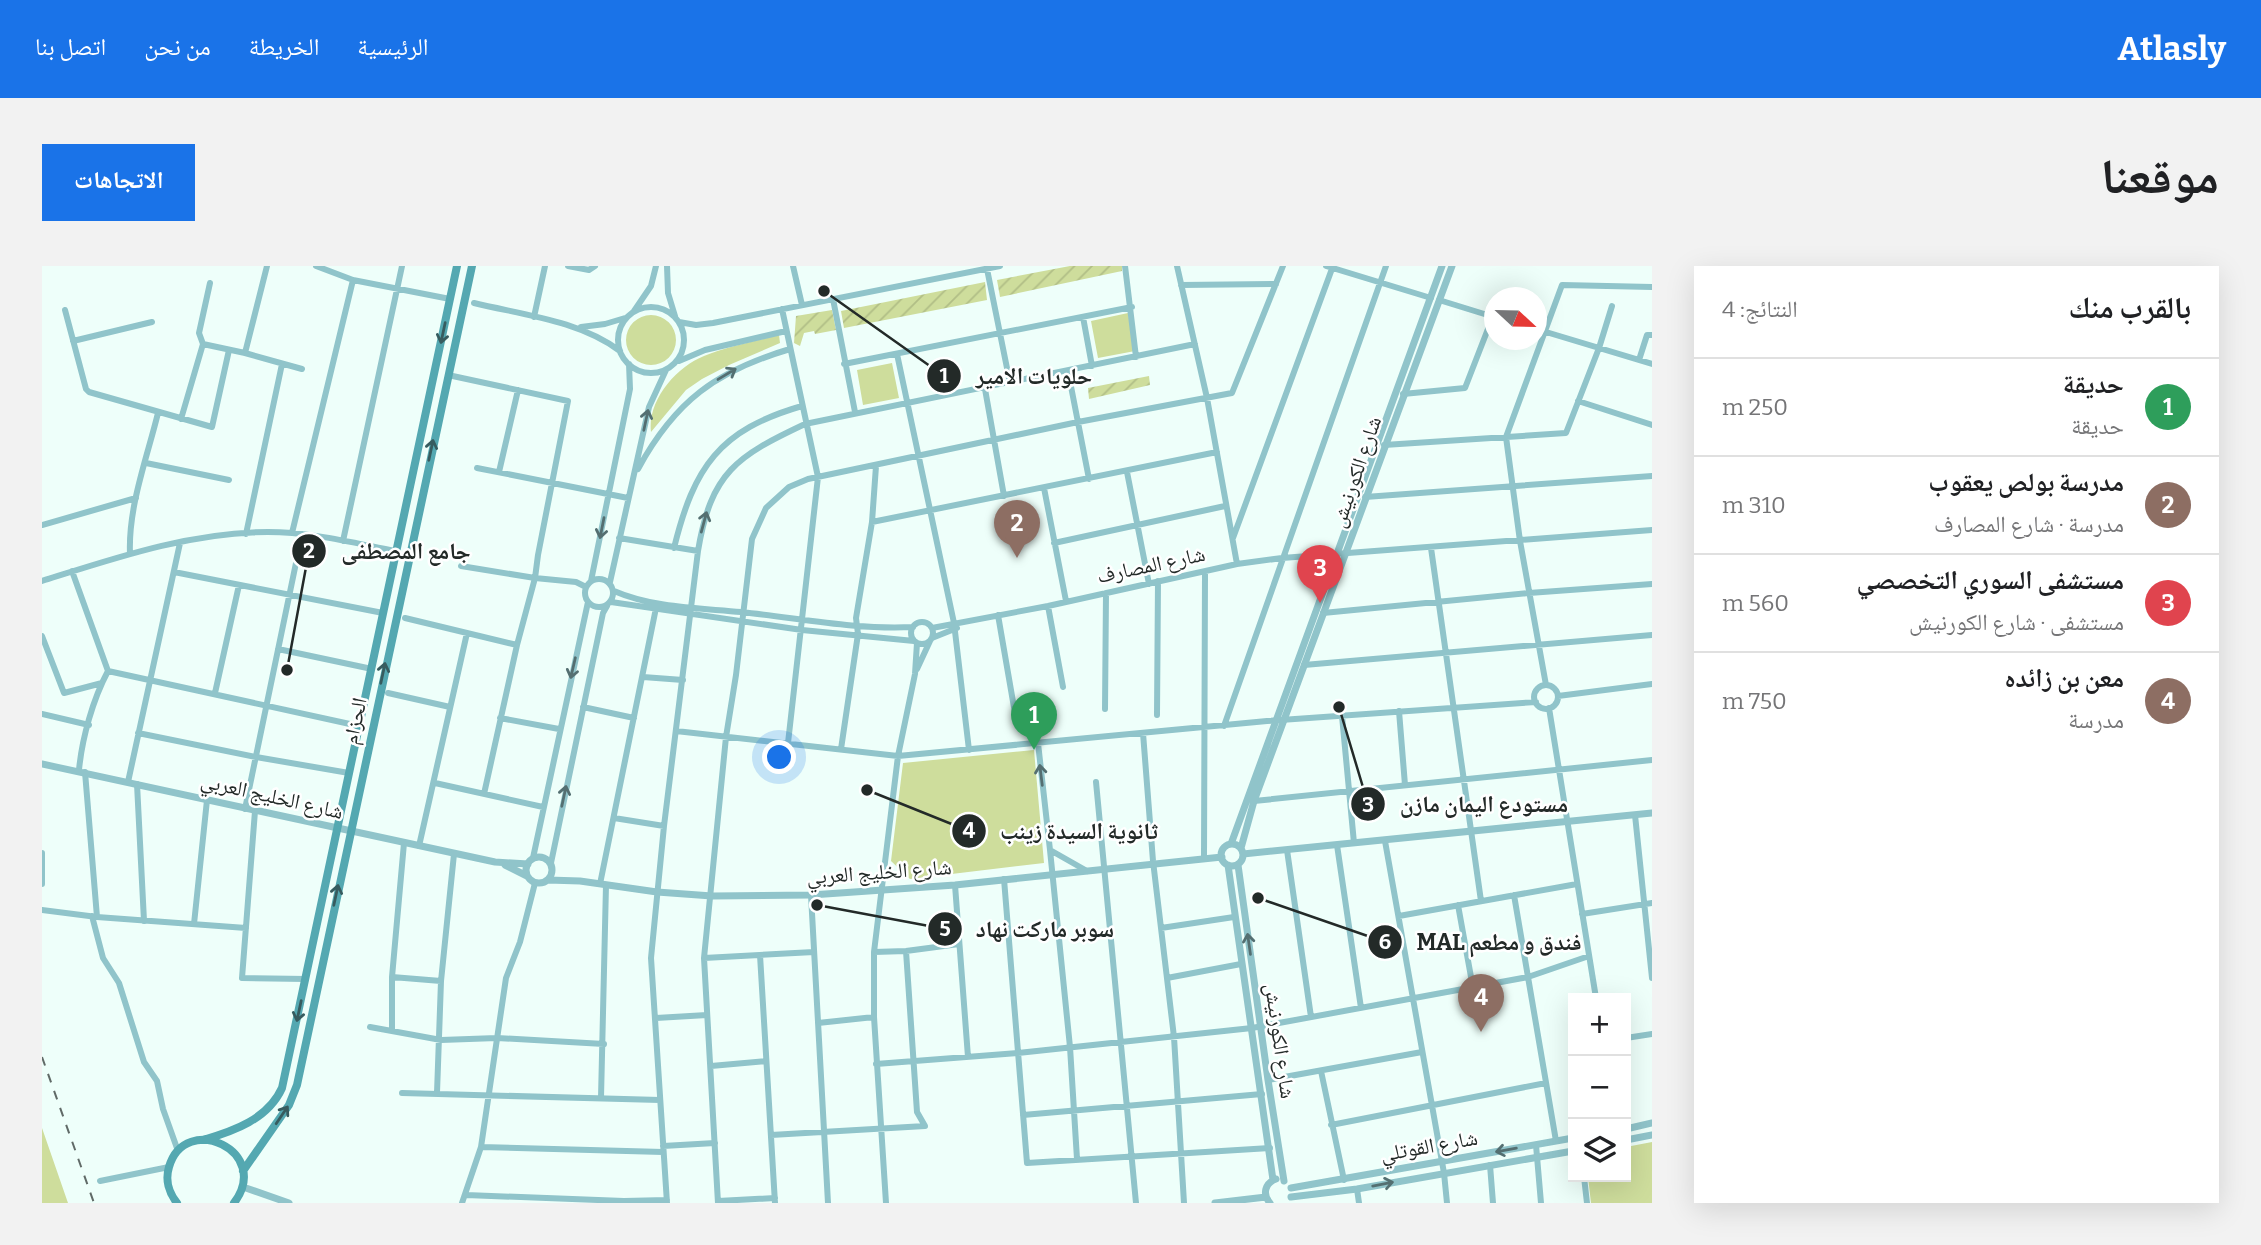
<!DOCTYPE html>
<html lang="ar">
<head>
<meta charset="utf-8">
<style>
  body { margin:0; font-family:Bitter,"Noto Naskh Arabic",serif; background:#f2f2f2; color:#202124; direction:rtl }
  .controls { position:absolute; right:21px; bottom:21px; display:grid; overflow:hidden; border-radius:0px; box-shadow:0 7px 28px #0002 }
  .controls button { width:63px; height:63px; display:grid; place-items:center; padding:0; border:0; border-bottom:2px solid #e0e0e0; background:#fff; color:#202124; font:35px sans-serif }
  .compass { position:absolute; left:1442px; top:21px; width:63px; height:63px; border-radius:50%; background:#fff; box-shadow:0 7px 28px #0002; rotate:112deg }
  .you { position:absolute; left:738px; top:492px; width:24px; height:24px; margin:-18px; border:5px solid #fff; border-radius:50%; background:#1a73e8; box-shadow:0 0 0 10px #1a73e833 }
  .badge { display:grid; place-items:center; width:46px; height:46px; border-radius:50%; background:#1a73e8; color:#fff; font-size:23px; font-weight:700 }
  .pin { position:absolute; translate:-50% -58px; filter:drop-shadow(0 2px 4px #0008) }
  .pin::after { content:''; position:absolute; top:37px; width:24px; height:21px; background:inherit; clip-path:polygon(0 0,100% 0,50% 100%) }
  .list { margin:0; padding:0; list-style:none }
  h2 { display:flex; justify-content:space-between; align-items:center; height:91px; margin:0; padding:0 28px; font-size:30px }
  h2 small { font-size:23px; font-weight:400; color:#757577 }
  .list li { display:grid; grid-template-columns:46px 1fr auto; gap:21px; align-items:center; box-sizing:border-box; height:98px; padding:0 28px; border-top:2px solid #e0e0e0 }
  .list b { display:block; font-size:26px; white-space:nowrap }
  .list p { margin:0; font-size:23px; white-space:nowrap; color:#757577 }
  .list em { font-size:23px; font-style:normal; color:#757577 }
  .icon { flex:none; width:38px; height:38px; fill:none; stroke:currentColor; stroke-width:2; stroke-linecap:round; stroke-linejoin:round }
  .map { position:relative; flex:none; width:1610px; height:937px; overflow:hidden; direction:ltr; border-radius:0px }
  header { display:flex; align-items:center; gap:42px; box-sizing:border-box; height:98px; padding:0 35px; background:#1a73e8; color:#fff }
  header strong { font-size:33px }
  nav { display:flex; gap:38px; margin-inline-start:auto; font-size:24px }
  .intro { display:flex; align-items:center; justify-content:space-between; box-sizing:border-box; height:168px; padding:0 42px }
  h1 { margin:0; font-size:49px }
  .button { padding:18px 32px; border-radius:0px; background:#1a73e8; color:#fff; font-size:24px; font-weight:700 }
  main { display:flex; gap:42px; padding:0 42px }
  aside { flex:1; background:#fff; border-radius:0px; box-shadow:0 7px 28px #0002 }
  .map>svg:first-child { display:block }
</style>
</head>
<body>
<header>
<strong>Atlasly</strong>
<nav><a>الرئيسية</a><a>الخريطة</a><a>من نحن</a><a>اتصل بنا</a></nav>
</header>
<div class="intro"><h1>موقعنا</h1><a class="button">الاتجاهات</a></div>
<main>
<aside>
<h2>بالقرب منك<small>النتائج: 4</small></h2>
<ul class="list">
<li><span class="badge" style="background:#2e9e5b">1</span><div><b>حديقة</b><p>حديقة</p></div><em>250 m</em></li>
<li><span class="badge" style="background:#8d6e63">2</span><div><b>مدرسة بولص يعقوب</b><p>مدرسة · شارع المصارف</p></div><em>310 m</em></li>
<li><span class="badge" style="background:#e0444e">3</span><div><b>مستشفى السوري التخصصي</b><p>مستشفى · شارع الكورنيش</p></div><em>560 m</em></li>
<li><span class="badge" style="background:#8d6e63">4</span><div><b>معن بن زائده</b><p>مدرسة</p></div><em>750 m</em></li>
</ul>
</aside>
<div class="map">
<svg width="1610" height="937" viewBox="0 0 1610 937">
  <defs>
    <pattern id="garden-furrows" width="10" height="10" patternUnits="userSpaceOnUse" patternTransform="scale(1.75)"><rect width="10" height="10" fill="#cedd9c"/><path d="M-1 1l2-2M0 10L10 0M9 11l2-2" fill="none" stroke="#b1be86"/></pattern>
  </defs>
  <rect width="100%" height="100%" fill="#eefffa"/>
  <path fill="#cedd9c" d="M1086,47L1093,85L1056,92L1049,55Z
    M584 74a25 25 0 1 1 50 0a25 25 0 1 1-50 0Z
    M737,69L738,77L687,99L660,113L644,124L609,166C605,135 634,101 662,90C683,81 714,75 737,69Z
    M850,97L857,132L821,139L815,104Z
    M992,484L1002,597L868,613L849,595L861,497Z
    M0,862L26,937H0Z
    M1610,876V937H1549L1546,911H1584V881Z"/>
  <path fill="url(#garden-furrows)" d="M1028,0H1080V5L958,31L955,14Z
    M943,16L945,34L802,62L799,45Z
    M790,44L794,64L773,68L772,65L762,67L758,80L752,77L754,50Z
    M1107,110L1108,119L1047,133L1046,122Z"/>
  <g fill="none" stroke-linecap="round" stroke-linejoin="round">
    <path stroke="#90c4ca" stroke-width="6" d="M274,0L311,14L408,33
      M526,0L547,4L553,0
      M625,0L626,27L633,50
      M751,0L760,39
      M1083,0L1094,91
      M1135,0L1165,132L1195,298
      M1284,0L1389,32
      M945,3L968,117
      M1139,19L1234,18
      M791,33L813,146
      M1397,34L1452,51
      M432,37C481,49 536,54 578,85
      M576 74a33 33 0 1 1 66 0a33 33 0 1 1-66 0Z
      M740,43L776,211L746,477
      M23,44L44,123L47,126L170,161L187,84
      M592,45L609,20L614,0
      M492,51L503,0
      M1041,51L1050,100
      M637,56L654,59L671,57L958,0
      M539,61L563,58L583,52
      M1494,63L1610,98
      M31,75L110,56
      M161,78L157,67L168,17
      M203,87L225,0
      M855,88L912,357L927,484
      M1597,94L1605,69H1610
      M637,95L663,84L744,65
      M802,98L1090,41
      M1026,105L1047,213
      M406,109L526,135L496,289L493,312L475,379L442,528
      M943,123L962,230
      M1361,128L1423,122L1451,50
      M1536,135L1610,159
      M139,153L161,78L203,87L260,103
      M1342,179L1524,167L1557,82L1570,40
      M104,197L187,214
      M435,202L586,232
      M596,203C633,135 674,105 748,83
      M457,206L476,124
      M1085,206L1107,318
      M1002,222L1024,335
      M1323,231L1610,210
      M830,256L1175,186
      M0,259L94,232
      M250,267L311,14
      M204,268L240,98
      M577,272L656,285
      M1191,272L1291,0
      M301,275L360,0
      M1012,277L1183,240
      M632,282C652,201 677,164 760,140
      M1389,282L1439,635
      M88,288C86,241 105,192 116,147
      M419,300L493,312L534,316L544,321
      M30,305L66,405
      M132,306L341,347
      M543 327a14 14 0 1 1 28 0a14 14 0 1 1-28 0Z
      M0,315C73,292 149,266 226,266C269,266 312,277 354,285
      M549,315L588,123L587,98
      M568,316L607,141L624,104
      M572,325C611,342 658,342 699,346C757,352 813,364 871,361
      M569,336L760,364L872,375
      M1006,340L1021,421
      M1281,347L1487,327L1610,318
      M956,349L974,453
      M363,352L475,379
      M869 367a11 11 0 1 1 22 0a11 11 0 1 1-22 0Z
      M890,362L1006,340L1195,298L1240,292L1610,264
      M0,370L22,427L60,417
      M890,372L915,362
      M236,383L330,403
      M1262,399L1610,369
      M875,403L888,375
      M601,411L641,414
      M1504,419L1478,275L1464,171L1520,19L1610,21
      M1492 431a12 12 0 1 1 24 0a12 12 0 1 1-24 0Z
      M173,427L197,319
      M346,427L408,441
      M1516,430L1610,418
      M541,441L592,452
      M1507,442L1554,732
      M1063,443L1064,327
      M1357,445L1363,519
      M0,448L47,459
      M1115,449L1116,315
      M1300,450L1312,577
      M458,452L517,463
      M1182,460L1344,0
      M634,465L856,490L1225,455L1494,436
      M96,467L214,491L307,507
      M1101,467L1111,595L1132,771L1142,937
      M996,477L1008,584L1045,605
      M799,483L816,368L814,352L830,256L834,200
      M37,504C40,472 51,433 66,405L317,460
      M43,506L55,651
      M86,516L138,277
      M1054,516L1094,937
      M393,517L501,541
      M95,518L102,655
      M1212,535L1610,494
      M203,543L260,268
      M213,545L200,712L264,713
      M1593,549L1610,712
      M572,552L622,560
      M1343,575L1402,907L1405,937
      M1295,579L1319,742
      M377,580L425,367
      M1008,584L1028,781L1035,893
      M1245,584L1269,751
      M0,587V618
      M491,592L546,336
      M1162,593L1163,306
      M509,597L561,347L565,340
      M962,613L985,897L1228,882
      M558,618L614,342
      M913,619L926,791
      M769,629L786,937
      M1472,629L1514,875
      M1416,639L1431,722
      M0,644L55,651L204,662
      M1540,648L1610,637
      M50,650L61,692L77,717L102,796L115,815L121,843L136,885
      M1357,650L1535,618
      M152,658L165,534
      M1119,662L1192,651
      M832,686L864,685L917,678
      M718,689L733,937
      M662,692L772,686
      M350,711L399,715
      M1125,712L1199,698
      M614,752L665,749
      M776,757L832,751
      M328,761L399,774L455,772L562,778
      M350,765V711L362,577
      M1584,772L1610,768
      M834,798L976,787L1210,762L1486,711L1547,690
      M669,800L724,795
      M1279,805L1302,914
      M1226,814L1380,786
      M360,827L618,834
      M395,827L399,715L412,588
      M559,832L564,619
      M981,849L1220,828
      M1289,859L1504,817
      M729,869L883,860L875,846L864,685
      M1494,879L1499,937
      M621,880L673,877
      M439,881L621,886
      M1448,899L1451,937
      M1542,911L1545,937
      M58,915L127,901
      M1315,923L1317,937
      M424,929L582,935L625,934
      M676,935L733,932
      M420,937L439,881L464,712L478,676L493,617
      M625,937L609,692L622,560L656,285C669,206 695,190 763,158L1153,78
      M676,937L662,692L684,471L694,409L710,273L724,242L747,221L766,213L1036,156L1190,127L1241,0
      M844,937L832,751V686L856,490L873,408L875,377"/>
    <path stroke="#90c4ca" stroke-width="7" d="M0,498L453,596L486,598
      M1189,578L1400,0
      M1179 589a11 11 0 1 1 22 0a11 11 0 1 1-22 0Z
      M1199,582L1212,535L1410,0
      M1201,588L1610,547
      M484 604a13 13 0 1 1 26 0a13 13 0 1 1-26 0Z
      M463,599L485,610
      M1186,599L1231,914
      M1196,599L1226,814L1242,915
      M506,614L538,615L615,626L670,630L769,629L913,619L1180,591
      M1584,863L1610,857
      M1584,874L1610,869
      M201,921L247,937
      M1249,922L1531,872
      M1249,931L1315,923L1531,885
      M1173,937L1224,931
      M1228,937C1220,928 1223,917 1234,913"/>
    <path stroke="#54a8b1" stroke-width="8" d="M161,874C192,865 226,853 240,822L415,0
      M201,905L247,839L255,819L430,0
      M135,937C127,927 123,914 127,901C143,845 231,885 192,937"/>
    <path stroke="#606a67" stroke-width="2" stroke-dasharray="9 9" stroke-linecap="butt" d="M0,791L52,937"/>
  </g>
  <defs><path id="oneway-shaft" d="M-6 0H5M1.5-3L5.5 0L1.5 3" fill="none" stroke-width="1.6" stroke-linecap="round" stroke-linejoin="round" transform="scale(1.75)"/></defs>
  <g stroke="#375c5f">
    <use href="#oneway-shaft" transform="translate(401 67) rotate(102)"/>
    <use href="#oneway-shaft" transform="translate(389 184) rotate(-78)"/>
    <use href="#oneway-shaft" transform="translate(341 407) rotate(-78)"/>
    <use href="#oneway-shaft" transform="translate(294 629) rotate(-78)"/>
    <use href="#oneway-shaft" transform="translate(257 745) rotate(102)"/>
    <use href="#oneway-shaft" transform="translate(240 849) rotate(-56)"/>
  </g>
  <g stroke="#546f71">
    <use href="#oneway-shaft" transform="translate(685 108) rotate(-31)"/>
    <use href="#oneway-shaft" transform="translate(604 154) rotate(-78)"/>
    <use href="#oneway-shaft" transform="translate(662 256) rotate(-75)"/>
    <use href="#oneway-shaft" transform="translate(560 262) rotate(101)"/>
    <use href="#oneway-shaft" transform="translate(531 402) rotate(103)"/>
    <use href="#oneway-shaft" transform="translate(999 509) rotate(-97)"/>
    <use href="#oneway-shaft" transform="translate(522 530) rotate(-78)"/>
    <use href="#oneway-shaft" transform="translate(1207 678) rotate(-98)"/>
    <use href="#oneway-shaft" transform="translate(1464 884) rotate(170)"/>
    <use href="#oneway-shaft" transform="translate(1341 918) rotate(-11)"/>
  </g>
  <g text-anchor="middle" stroke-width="5" stroke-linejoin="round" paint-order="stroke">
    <g font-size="21" fill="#232a28" stroke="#fff">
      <text transform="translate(1314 206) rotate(-71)" y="7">شارع الكورنيش</text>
      <text transform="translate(1109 299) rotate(-12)" y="7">شارع المصارف</text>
      <text transform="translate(313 455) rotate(-78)" y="7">الحزام</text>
      <text transform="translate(230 530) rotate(13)" y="7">شارع الخليج العربي</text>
      <text transform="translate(837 606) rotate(-4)" y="7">شارع الخليج العربي</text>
      <text transform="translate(1238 775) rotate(82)" y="7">شارع الكورنيش</text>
      <text transform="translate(1387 880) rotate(-10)" y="7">شارع القوتلي</text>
    </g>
  </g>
  <path fill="none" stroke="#232a28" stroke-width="2.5" d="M782 25L902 110M245 404L267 285M1297 441L1326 538M825 524L927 565M775 639L903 663M1216 632L1343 676"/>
  <g fill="#232a28" stroke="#fff" stroke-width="2.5">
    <circle cx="782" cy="25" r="7"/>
    <circle cx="245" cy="404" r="7"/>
    <circle cx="1297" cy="441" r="7"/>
    <circle cx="825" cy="524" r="7"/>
    <circle cx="775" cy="639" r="7"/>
    <circle cx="1216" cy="632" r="7"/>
    <circle cx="902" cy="110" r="18"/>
    <circle cx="267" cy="285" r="18"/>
    <circle cx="1326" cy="538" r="18"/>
    <circle cx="927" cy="565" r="18"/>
    <circle cx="903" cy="663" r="18"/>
    <circle cx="1343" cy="676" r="18"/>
  </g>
  <g font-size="21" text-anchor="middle" font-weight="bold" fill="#fff">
    <text x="902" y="117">1</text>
    <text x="267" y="292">2</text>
    <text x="1326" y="546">3</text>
    <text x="927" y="572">4</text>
    <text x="903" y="670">5</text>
    <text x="1343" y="683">6</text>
  </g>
  <g font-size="23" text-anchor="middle" font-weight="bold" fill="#232a28" stroke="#fff" stroke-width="5" stroke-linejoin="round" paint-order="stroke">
    <text x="992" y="118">حلويات الامير</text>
    <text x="364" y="293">جامع المصطفى</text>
    <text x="1442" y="546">مستودع اليمان مازن</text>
    <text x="1037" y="573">ثانوية السيدة زينب</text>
    <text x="1003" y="671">سوبر ماركت نهاد</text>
    <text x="1457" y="684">MAL فندق و مطعم</text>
  </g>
</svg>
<div class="controls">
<button>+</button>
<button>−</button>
<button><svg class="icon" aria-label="layers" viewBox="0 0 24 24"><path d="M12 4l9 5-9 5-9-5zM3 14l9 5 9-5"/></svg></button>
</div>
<svg class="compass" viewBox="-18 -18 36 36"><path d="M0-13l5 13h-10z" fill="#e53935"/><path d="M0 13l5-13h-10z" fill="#757577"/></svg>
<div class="you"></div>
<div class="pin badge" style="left:992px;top:484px;background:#2e9e5b">1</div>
<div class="pin badge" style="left:975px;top:292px;background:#8d6e63">2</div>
<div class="pin badge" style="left:1278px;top:337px;background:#e0444e">3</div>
<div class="pin badge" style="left:1439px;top:766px;background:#8d6e63">4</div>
</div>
</main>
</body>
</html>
